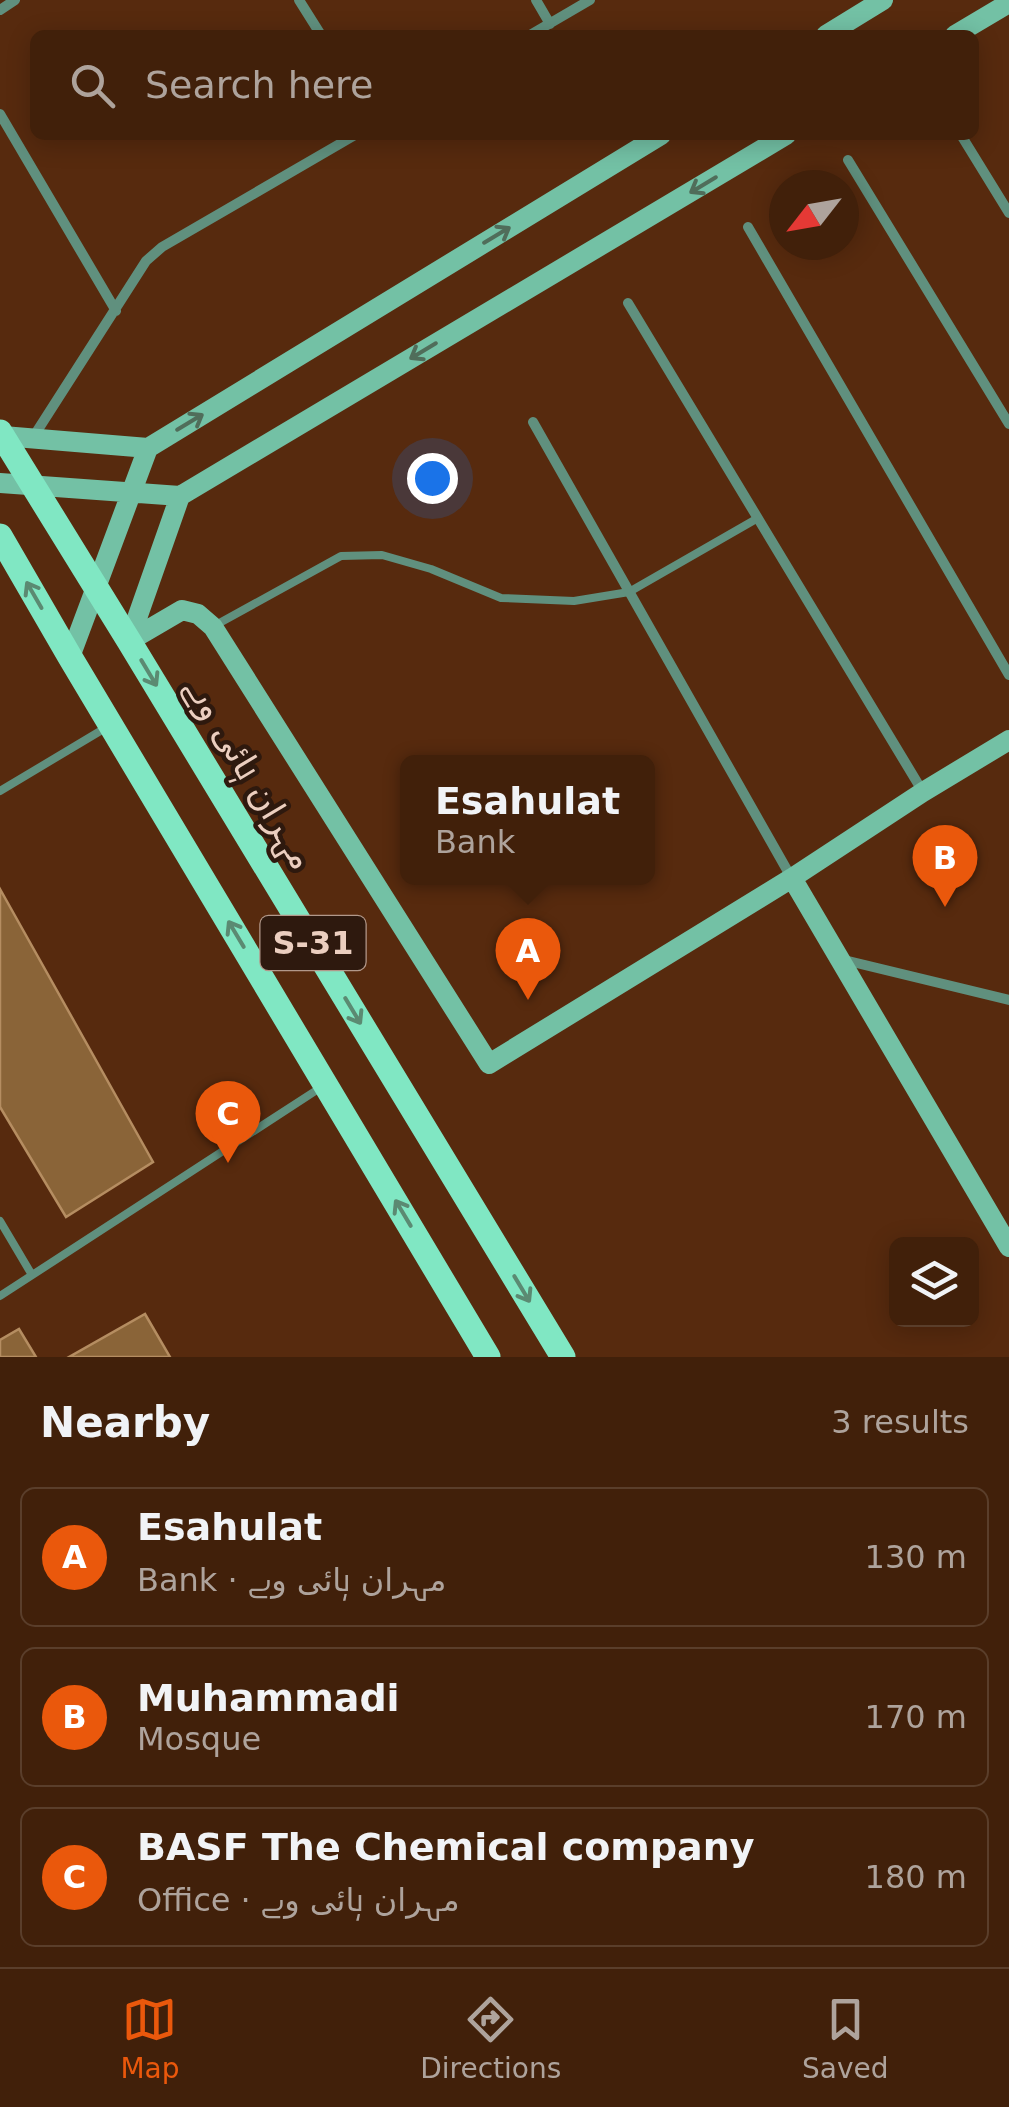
<!DOCTYPE html>
<html lang="en">
<head>
<meta charset="utf-8">
<style>
  body { margin:0; font-family:"DejaVu Sans",Cairo,sans-serif; background:#4c2d18; color:#f1f3f6 }
  .controls { position:absolute; right:30px; bottom:30px; display:grid; overflow:hidden; border-radius:15px; box-shadow:0 5px 25px #0003 }
  .controls button { width:90px; height:90px; display:grid; place-items:center; padding:0; border:0; border-bottom:2px solid #5a3e2b; background:#41200a; color:#f1f3f6; font:50px sans-serif }
  .compass { position:absolute; left:769px; top:170px; width:90px; height:90px; border-radius:50%; background:#41200a; box-shadow:0 5px 25px #0003; rotate:239deg }
  .you { position:absolute; left:432px; top:478px; width:35px; height:35px; margin:-25px; border:8px solid #fff; border-radius:50%; background:#1a73e8; box-shadow:0 0 0 15px #1a73e833 }
  .badge { display:grid; place-items:center; width:65px; height:65px; border-radius:50%; background:#ea580c; color:#fff; font-size:32px; font-weight:700 }
  .pin { position:absolute; translate:-50% -82px; filter:drop-shadow(0 2px 5px #0008) }
  .pin::after { content:''; position:absolute; top:52px; width:35px; height:30px; background:inherit; clip-path:polygon(0 0,100% 0,50% 100%) }
  .popup { position:absolute; left:400px; top:755px; width:255px; height:130px; box-sizing:border-box; display:grid; place-content:center; border-radius:15px; background:#41200a; filter:drop-shadow(0 2px 8px #0005); font-size:32px; white-space:nowrap; color:#aea39c }
  .popup b { font-size:38px; color:#f1f3f6 }
  .popup::after { content:''; position:absolute; left:50%; top:100%; margin-left:-20px; border:20px solid transparent; border-top-color:#41200a }
  .list { margin:0; padding:0; list-style:none }
  h2 { display:flex; justify-content:space-between; align-items:center; height:130px; margin:0; padding:0 40px; font-size:42px }
  h2 small { font-size:32px; font-weight:400; color:#aea39c }
  .list li { display:grid; grid-template-columns:65px 1fr auto; gap:30px; align-items:center; box-sizing:border-box; height:140px; margin:0 20px 20px; padding:0 20px; border:2px solid #5a3e2b; border-radius:15px }
  .list b { display:block; font-size:38px; white-space:nowrap }
  .list p { margin:0; font-size:32px; white-space:nowrap; color:#aea39c }
  .list em { font-size:32px; font-style:normal; color:#aea39c }
  .icon { flex:none; width:55px; height:55px; fill:none; stroke:currentColor; stroke-width:2; stroke-linecap:round; stroke-linejoin:round }
  .map { position:relative; flex:none; width:1009px; height:1357px; overflow:hidden }
  .search { position:absolute; background:#41200a; box-shadow:0 5px 25px #0003; left:30px; right:30px; top:30px; height:110px; display:flex; align-items:center; gap:25px; box-sizing:border-box; padding:0 35px; border-radius:15px; color:#aea39c; font-size:38px }
  .sheet { height:610px; background:#41200a }
  nav { display:flex; justify-content:space-around; align-items:center; box-sizing:border-box; height:140px; border-top:2px solid #5a3e2b; background:#41200a; font-size:28px; color:#aea39c }
  nav a { display:grid; justify-items:center; gap:5px }
  nav .on { color:#ea580c }
  .map>svg:first-child { display:block }
</style>
</head>
<body>
<div class="map">
<svg width="1009" height="1357" viewBox="0 0 1009 1357">
  <rect width="100%" height="100%" fill="#572a0e"/>
  <path fill="#8a6438" stroke="#b58d61" stroke-width="2.5" d="M0,889L153,1162L66,1217L0,1107Z
    M145,1314L170,1357H69Z
    M19,1329L36,1357H0V1340Z"/>
  <g fill="none" stroke-linecap="round" stroke-linejoin="round">
    <path stroke="#60907e" stroke-width="8" d="M214,626L341,556L382,555L431,569L501,598L574,601L629,592L758,518
      M0,791L107,727
      M0,1221L32,1275
      M0,1296L323,1086"/>
    <path stroke="#60907e" stroke-width="10" d="M299,0L321,35
      M536,0L550,24
      M0,10L15,0
      M530,35L590,0
      M0,114L116,311
      M961,135L1009,213
      M848,160L1009,424
      M748,227L1009,675
      M628,303L923,792
      M533,422L791,877
      M32,439L146,261L162,247L355,135
      M840,959L1009,1000"/>
    <path stroke="#73c1a5" stroke-width="20" d="M826,35L883,0
      M955,35L1009,3
      M3,436L148,448
      M0,483L180,496L786,135
      M129,641L182,610L198,614L213,627L489,1064L792,878L923,792L1009,740
      M129,641L180,496
      M70,657L148,448L661,135
      M792,878L1009,1247"/>
    <path stroke="#80e7c3" stroke-width="25" d="M0,432L129,641L563,1357
      M0,536L70,657L488,1357"/>
  </g>
  <defs><path id="oneway-shaft" d="M-6 0H5M1.5-3L5.5 0L1.5 3" fill="none" stroke-width="1.6" stroke-linecap="round" stroke-linejoin="round" transform="scale(2.5)"/></defs>
  <g stroke="#506d5a">
    <use href="#oneway-shaft" transform="translate(703 185) rotate(149)"/>
    <use href="#oneway-shaft" transform="translate(497 235) rotate(-31)"/>
    <use href="#oneway-shaft" transform="translate(423 351) rotate(149)"/>
    <use href="#oneway-shaft" transform="translate(190 422) rotate(-31)"/>
  </g>
  <g stroke="#5b8a72">
    <use href="#oneway-shaft" transform="translate(34 595) rotate(-120)"/>
    <use href="#oneway-shaft" transform="translate(149 673) rotate(59)"/>
    <use href="#oneway-shaft" transform="translate(236 934) rotate(-121)"/>
    <use href="#oneway-shaft" transform="translate(353 1011) rotate(59)"/>
    <use href="#oneway-shaft" transform="translate(403 1213) rotate(-121)"/>
    <use href="#oneway-shaft" transform="translate(522 1289) rotate(59)"/>
  </g>
  <g text-anchor="middle" stroke-width="9" stroke-linejoin="round" paint-order="stroke">
    <rect fill="#2e190e" stroke="#b2988a" stroke-width="2.5" x="260.5" y="916" width="105" height="54" rx="8"/>
    <g font-size="32" font-weight="bold" fill="#ebcebf">
      <text x="313" y="954">S-31</text>
    </g>
    <g font-size="35" fill="#ebcebf" stroke="#2e190e">
      <text transform="translate(250 773) rotate(59)" y="12">مہران ہائی وے</text>
    </g>
  </g>
</svg>
<div class="controls">
<button><svg class="icon" aria-label="layers" viewBox="0 0 24 24"><path d="M12 4l9 5-9 5-9-5zM3 14l9 5 9-5"/></svg></button>
</div>
<svg class="compass" viewBox="-18 -18 36 36"><path d="M0-13l5 13h-10z" fill="#e53935"/><path d="M0 13l5-13h-10z" fill="#aea39c"/></svg>
<div class="you"></div>
<div class="pin badge" style="left:528px;top:1000px">A</div>
<div class="popup"><b>Esahulat</b>Bank</div>
<div class="pin badge" style="left:945px;top:907px">B</div>
<div class="pin badge" style="left:228px;top:1163px">C</div>
<div class="search"><svg class="icon" aria-label="search" viewBox="0 0 24 24"><circle cx="10" cy="10" r="6"/><path d="M15 15l6 6"/></svg>Search here</div>
</div>
<section class="sheet">
<h2>Nearby<small>3 results</small></h2>
<ul class="list">
<li><span class="badge">A</span><div><b>Esahulat</b><p>Bank · مہران ہائی وے</p></div><em>130 m</em></li>
<li><span class="badge">B</span><div><b>Muhammadi</b><p>Mosque</p></div><em>170 m</em></li>
<li><span class="badge">C</span><div><b>BASF The Chemical company</b><p>Office · مہران ہائی وے</p></div><em>180 m</em></li>
</ul>
</section>
<nav>
<a class="on"><svg class="icon" aria-label="map" viewBox="0 0 24 24"><path d="M3 6l6-2 6 2 6-2v14l-6 2-6-2-6 2zM9 4v14M15 6v14"/></svg>Map</a>
<a><svg class="icon" aria-label="directions" viewBox="0 0 24 24"><path d="M12 3l9 9-9 9-9-9zM9 14v-3h6M13 9l2 2-2 2"/></svg>Directions</a>
<a><svg class="icon" aria-label="saved" viewBox="0 0 24 24"><path d="M7 4h10v16l-5-4-5 4z"/></svg>Saved</a>
</nav>
</body>
</html>
